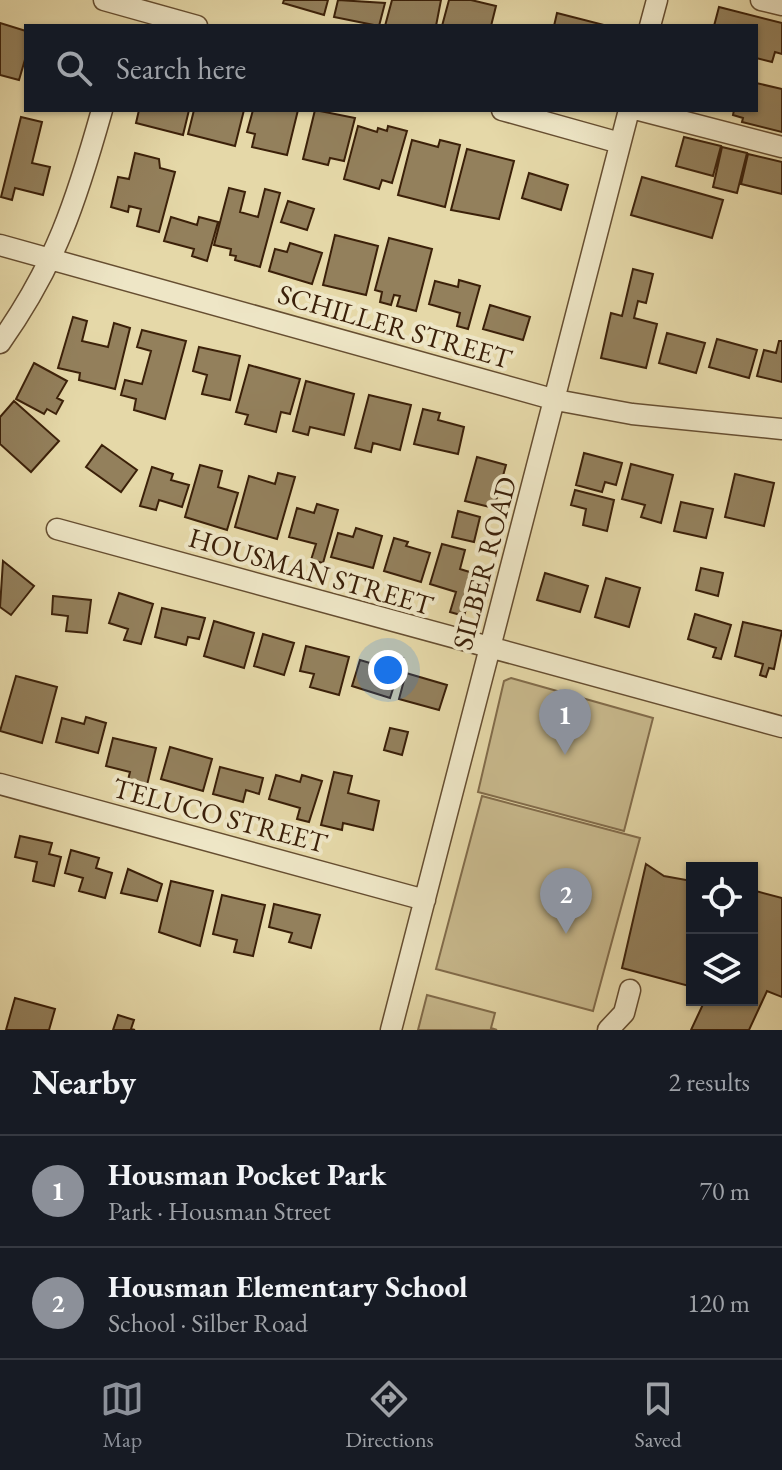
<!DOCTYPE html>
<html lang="en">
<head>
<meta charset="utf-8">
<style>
  body { margin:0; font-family:"EB Garamond",serif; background:#20242c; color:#f1f3f6 }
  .controls { position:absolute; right:24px; bottom:24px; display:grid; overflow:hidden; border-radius:0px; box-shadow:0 2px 6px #0004 }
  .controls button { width:72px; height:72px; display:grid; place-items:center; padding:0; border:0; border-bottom:2px solid #363941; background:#171b24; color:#f1f3f6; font:40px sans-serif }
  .you { position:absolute; left:388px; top:670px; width:28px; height:28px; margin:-20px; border:6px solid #fff; border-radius:50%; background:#1a73e8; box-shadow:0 0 0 12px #1a73e833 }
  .badge { display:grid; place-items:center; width:52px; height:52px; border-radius:50%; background:#8c9099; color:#fff; font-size:26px; font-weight:700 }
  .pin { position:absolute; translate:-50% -66px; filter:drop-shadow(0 2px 4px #0008) }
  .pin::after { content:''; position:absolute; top:42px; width:28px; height:24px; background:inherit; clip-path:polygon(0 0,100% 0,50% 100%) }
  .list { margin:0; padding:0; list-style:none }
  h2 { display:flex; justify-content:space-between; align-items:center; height:104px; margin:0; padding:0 32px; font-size:34px }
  h2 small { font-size:26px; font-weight:400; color:#9ea1a6 }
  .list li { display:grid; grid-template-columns:52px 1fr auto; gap:24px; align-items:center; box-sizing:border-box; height:112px; padding:0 32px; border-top:2px solid #363941 }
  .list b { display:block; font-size:30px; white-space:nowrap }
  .list p { margin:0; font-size:26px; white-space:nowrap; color:#9ea1a6 }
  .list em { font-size:26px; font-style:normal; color:#9ea1a6 }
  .icon { flex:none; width:44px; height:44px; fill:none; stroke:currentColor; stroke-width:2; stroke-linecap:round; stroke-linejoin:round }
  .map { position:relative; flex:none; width:782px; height:1030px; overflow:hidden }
  .search { position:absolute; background:#171b24; box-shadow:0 2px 6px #0004; left:24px; right:24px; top:24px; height:88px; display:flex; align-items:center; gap:20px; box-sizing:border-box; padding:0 28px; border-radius:0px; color:#9ea1a6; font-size:30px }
  .sheet { height:328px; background:#171b24 }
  nav { display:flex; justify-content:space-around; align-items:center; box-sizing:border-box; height:112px; border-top:2px solid #363941; background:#171b24; font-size:22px; color:#9ea1a6 }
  nav a { display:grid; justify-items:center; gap:4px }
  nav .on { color:#8c9099 }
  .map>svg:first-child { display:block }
</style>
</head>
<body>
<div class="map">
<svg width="782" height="1030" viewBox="0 0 782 1030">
  <rect width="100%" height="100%" fill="#e5d8a8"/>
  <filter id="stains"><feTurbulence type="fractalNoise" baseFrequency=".0025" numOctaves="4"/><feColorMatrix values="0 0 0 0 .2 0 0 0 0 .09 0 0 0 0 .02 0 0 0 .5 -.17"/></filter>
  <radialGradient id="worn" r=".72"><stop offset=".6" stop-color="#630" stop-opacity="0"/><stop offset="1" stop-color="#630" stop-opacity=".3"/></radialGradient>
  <path fill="#c8b98d" stroke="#826c4b" stroke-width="2" d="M511,678L653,718L624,831L478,792L504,681Z
    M482,796L640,838L593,1011L436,969Z
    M427,995L495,1013L491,1028L497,1030H418Z"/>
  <path fill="#93805c" stroke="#3b2009" stroke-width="2" d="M284,0H328L324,15L283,3Z
    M338,0L385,3L379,26L334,17Z
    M392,0H441L436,26H385Z
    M449,0H471L496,6L491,26H442Z
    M719,7L782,23V54L775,52L772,62L756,58V26H714Z
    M557,13L604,25V26H554Z
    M0,23L26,31V56L19,80L0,75Z
    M756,83L782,89V132L742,122L743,118L733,115L734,110H756Z
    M139,110H189L183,135L136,123Z
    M194,110H244L235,146L188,134Z
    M253,110H298L287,155L252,147L255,134L247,132Z
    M315,110L355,118L344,161L330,158L328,165L303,159Z
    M21,117L42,122L32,163L50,167L43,195L15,188L12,200L1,197Z
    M358,126L377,132L378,128L387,131L388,126L407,131L392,183L382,180L379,189L344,179Z
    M684,137L721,146L713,176L676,166Z
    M412,140L438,147L440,140L460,145L445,207L398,195Z
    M722,147L747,153L737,193L713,187Z
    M467,149L514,161L499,219L451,210Z
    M135,153L159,159L160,168L175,172L159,232L137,226L141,209L129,206L128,212L111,207L118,177L129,179Z
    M748,154L782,162V194L741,184Z
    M529,173L568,185L561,210L522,198Z
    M642,177L723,200L712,238L631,215Z
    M229,188L245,192L240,212L258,217L265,189L280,193L260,267L235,260L236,256L230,255L231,249L214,245Z
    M288,201L314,209L307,230L281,222Z
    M171,217L197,225L199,217L218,222L207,261L192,256L194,249L164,241Z
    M335,235L378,246L366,295L323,285Z
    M389,238L432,249L416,311L397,306L400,296L394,295L391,305L380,302L382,292L375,290Z
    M290,243L322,253L312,284L269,271L275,249L287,252Z
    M633,269L653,274L646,303L638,301L634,318L657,324L646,368L601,358L611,313L622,316Z
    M459,280L480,286L468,329L457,326L460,313L429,304L435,281L458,287Z
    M490,305L530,317L523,340L483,329Z
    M73,317L87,321L82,341L108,347L114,323L130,328L115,389L79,380L80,373L58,368Z
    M142,330L186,341L165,419L134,410L136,399L121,395L125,380L142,384L151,351L137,347Z
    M667,333L705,343L696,373L659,363Z
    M717,339L757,350L749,378L709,367Z
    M779,341H782V382L757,376L764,350L776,353Z
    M199,347L240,356L230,400L202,394L207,375L193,371Z
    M34,363L67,381L57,398L63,401L56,414L47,409L44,414L16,399Z
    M249,365L300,379L290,414L281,412L276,432L245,424L248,415L236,412Z
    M306,381L354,394L344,435L310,427L308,435L293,431Z
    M369,395L411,405L400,450L373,443L371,452L355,448Z
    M14,401L59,441L31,472L0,444V417Z
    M423,409L440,413L438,420L464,427L458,454L414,444Z
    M102,445L137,470L121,492L86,467Z
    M584,453L622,463L616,485L605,482L602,492L576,485Z
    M477,457L506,465L494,508L465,501Z
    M631,464L673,475L661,523L641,517L645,505L622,499Z
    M200,465L222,471L218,487L238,493L227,530L185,517Z
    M152,467L173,474L171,480L189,485L182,507L159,500L156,510L140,506Z
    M278,473L295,477L277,539L235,527L249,476L275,484Z
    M735,474L774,483L764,526L725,517Z
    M575,490L614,500L607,531L583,525L586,509L571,505Z
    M681,502L713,509L706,538L674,531Z
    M317,504L338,510L323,563L311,560L316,544L289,537L297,508L314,513Z
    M458,511L480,517L474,542L452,537Z
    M356,528L382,536L373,568L331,557L338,533L353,537Z
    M394,538L408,542L406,546L430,553L421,582L384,571Z
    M442,544L465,550L460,569L476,574L464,616L450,612L456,592L430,584Z
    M3,561L34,586L11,615L0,607Z
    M701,568L723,573L718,596L696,590Z
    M545,573L588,586L580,612L537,600Z
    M606,578L640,588L629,627L595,617Z
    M119,593L153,604L141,644L124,640L128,629L109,623Z
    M53,596L91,600L87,633L66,631L68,616L52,614Z
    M162,608L205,618L199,639L188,637L186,645L155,637Z
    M695,614L731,625L721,659L713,657L716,648L688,639Z
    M214,621L254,633L244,668L204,656Z
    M743,622L782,631L774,669L769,668L766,677L760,675L763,664L735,656Z
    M263,634L294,643L284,675L254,666Z
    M306,646L349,657L339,695L310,687L314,674L300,671Z
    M384,652L403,658L390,698L352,686L360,660L380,666Z
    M406,673L447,685L439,710L399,699Z
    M16,676L57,687L42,743L0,731Z
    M86,717L106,723L98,753L56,742L62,718L84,724Z
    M390,728L408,732L402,755L384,750Z
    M113,738L156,748L146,789L127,784L130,772L106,766Z
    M170,747L212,759L203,791L161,779Z
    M220,767L263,778L259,794L246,790L243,802L213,794Z
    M334,772L352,776L348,793L379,801L373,830L343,823L342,830L321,825Z
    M276,775L300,782L302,775L322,781L309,822L297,819L300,808L269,799Z
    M20,836L52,843L49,854L61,857L54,886L33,881L37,862L15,857Z
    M71,850L99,858L96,868L112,873L105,898L79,891L83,878L65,873Z
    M646,864L664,876L692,881L689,986L622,968Z
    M128,869L162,884L157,901L121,893Z
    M171,881L213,891L200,946L159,932Z
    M752,890L782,898V997L767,991L749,1030H691L705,1000H752Z
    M222,895L265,905L253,956L234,952L237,940L213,934Z
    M274,904L320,915L311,948L289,942L292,933L269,927Z
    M15,998L55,1009L49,1030H6Z
    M118,1015L134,1020L131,1029L135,1030H113Z"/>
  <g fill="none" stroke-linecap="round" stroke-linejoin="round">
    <defs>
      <path id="minor" d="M104,0L197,26
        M761,0L782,5
        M650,26L657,0
        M502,110L620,143
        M639,110L782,147
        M0,245L556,400L632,414L782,429
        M0,343C56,264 76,202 102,110
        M57,529L782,727
        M0,784L425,900
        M391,1030L629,110
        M608,1030L624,1013L630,990"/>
    </defs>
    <use href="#minor" stroke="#664e31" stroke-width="23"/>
    <use href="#minor" stroke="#eee6c6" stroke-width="20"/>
  </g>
  <g text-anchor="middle" stroke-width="8" stroke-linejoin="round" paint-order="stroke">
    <g font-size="28" fill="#3b2009" stroke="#eee6c6">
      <text transform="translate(395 326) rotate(16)" y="10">SCHILLER STREET</text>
      <text transform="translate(484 563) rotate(-75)" y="10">SILBER ROAD</text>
      <text transform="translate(311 571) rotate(16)" y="10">HOUSMAN STREET</text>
      <text transform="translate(220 815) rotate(15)" y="10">TELUCO STREET</text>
    </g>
  </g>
  <rect width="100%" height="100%" filter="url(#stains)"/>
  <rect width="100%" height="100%" fill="url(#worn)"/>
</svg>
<div class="controls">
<button><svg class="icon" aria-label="locate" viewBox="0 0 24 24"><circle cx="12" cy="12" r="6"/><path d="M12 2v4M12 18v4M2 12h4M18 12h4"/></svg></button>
<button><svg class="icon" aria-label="layers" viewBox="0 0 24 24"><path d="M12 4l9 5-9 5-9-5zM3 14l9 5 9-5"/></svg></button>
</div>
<div class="you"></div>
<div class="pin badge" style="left:565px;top:755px">1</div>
<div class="pin badge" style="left:566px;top:934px">2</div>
<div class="search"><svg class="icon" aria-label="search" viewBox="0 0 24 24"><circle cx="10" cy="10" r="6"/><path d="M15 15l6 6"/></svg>Search here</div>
</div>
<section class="sheet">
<h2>Nearby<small>2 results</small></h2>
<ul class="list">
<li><span class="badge">1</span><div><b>Housman Pocket Park</b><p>Park · Housman Street</p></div><em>70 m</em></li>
<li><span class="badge">2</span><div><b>Housman Elementary School</b><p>School · Silber Road</p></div><em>120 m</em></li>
</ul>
</section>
<nav>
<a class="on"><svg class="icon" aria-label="map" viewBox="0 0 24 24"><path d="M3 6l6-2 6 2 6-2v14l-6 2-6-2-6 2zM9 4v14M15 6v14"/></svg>Map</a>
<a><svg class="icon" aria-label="directions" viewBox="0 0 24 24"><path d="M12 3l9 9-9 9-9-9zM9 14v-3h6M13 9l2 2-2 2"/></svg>Directions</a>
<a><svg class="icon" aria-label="saved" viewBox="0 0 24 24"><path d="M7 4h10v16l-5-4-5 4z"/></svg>Saved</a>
</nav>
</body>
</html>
